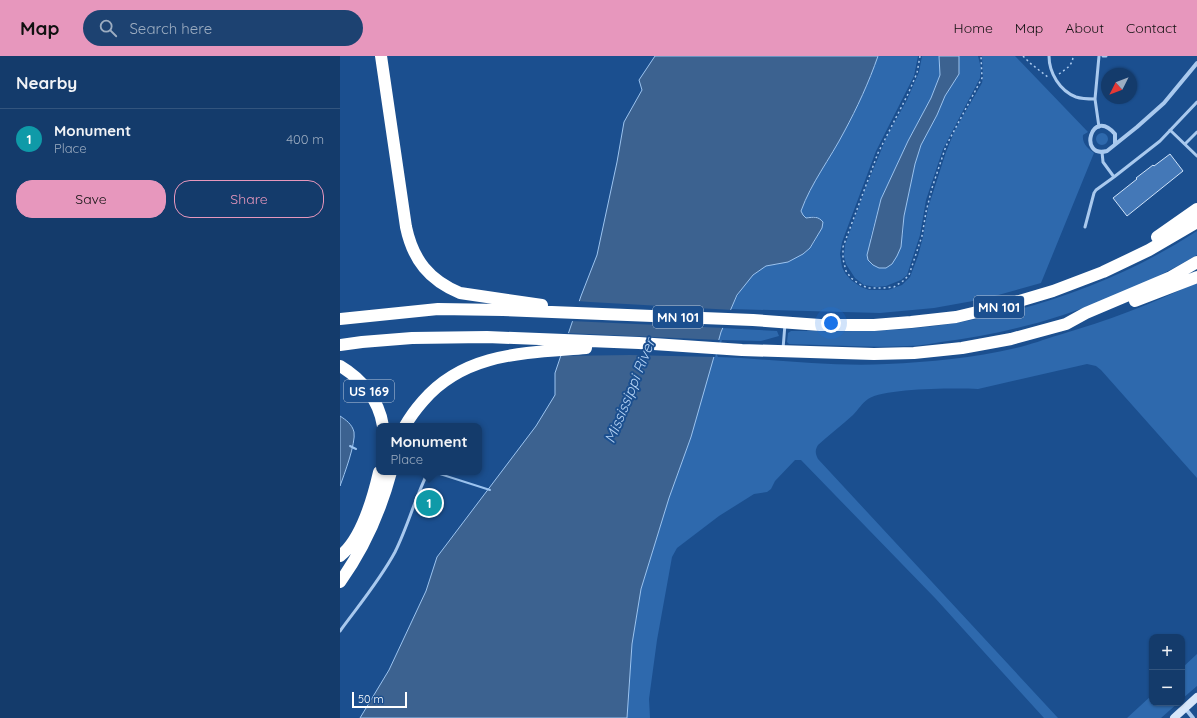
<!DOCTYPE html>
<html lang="en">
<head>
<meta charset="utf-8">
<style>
  body { margin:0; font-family:Quicksand,sans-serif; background:#1d4271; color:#f1f3f6 }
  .controls { position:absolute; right:12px; bottom:12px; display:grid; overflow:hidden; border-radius:8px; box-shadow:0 1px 3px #0004 }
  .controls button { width:36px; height:36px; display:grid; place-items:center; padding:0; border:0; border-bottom:1px solid #33557e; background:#143b6b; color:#f1f3f6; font:20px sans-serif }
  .compass { position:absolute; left:761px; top:12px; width:36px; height:36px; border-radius:50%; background:#143b6b; box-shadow:0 1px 3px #0004; rotate:228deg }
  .scale { position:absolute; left:12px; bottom:10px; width:55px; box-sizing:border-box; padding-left:4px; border:2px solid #fff; border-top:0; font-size:11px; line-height:14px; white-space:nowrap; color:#fff; -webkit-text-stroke:3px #1b4f8f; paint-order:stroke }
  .you { position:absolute; left:491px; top:267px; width:14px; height:14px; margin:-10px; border:3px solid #fff; border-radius:50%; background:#1a73e8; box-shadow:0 0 0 6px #1a73e833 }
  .badge { display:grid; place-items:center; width:26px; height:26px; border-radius:50%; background:#e797bd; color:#fff; font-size:13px; font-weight:700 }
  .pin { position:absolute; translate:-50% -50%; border:2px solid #fff; box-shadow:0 1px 4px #0006 }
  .popup { position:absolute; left:36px; top:367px; width:106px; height:52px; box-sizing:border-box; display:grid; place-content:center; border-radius:8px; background:#143b6b; filter:drop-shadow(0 1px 3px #0005); font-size:13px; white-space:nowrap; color:#9dadc1 }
  .popup b { font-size:15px; color:#f1f3f6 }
  .popup::after { content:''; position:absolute; left:50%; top:100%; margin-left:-8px; border:8px solid transparent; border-top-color:#143b6b }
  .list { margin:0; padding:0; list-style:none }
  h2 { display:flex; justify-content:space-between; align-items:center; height:52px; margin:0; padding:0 16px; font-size:17px }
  h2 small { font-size:13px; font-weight:400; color:#9dadc1 }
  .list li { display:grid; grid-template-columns:26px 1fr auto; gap:12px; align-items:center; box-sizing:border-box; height:60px; padding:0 16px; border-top:1px solid #33557e }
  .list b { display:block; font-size:15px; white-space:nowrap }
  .list p { margin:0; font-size:13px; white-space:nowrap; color:#9dadc1 }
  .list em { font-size:13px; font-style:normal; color:#9dadc1 }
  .actions { display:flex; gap:8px; padding:12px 16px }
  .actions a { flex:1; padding:9px 0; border:1px solid #e797bd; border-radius:16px; text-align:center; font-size:14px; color:#e797bd }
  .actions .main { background:#e797bd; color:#111 }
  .icon { flex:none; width:22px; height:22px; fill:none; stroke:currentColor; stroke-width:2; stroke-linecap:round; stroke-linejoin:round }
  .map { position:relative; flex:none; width:857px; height:662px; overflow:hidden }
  header { display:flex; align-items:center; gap:24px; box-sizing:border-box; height:56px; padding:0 20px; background:#e797bd; color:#111 }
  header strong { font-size:19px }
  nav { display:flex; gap:22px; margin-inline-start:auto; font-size:14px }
  .search { width:280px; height:36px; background:#1d4271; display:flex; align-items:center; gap:10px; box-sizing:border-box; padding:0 14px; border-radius:22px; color:#9dadc1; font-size:15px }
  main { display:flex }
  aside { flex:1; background:#143b6b }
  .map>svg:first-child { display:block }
</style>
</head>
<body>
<header>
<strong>Map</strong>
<div class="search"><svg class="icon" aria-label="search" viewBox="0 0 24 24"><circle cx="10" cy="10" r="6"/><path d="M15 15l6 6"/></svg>Search here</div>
<nav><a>Home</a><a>Map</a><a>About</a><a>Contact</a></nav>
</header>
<main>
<aside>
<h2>Nearby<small></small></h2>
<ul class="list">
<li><span class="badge" style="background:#0f9aa8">1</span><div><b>Monument</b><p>Place</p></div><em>400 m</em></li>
</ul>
<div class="actions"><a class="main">Save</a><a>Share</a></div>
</aside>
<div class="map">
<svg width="857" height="662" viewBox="0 0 857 662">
  <rect width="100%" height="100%" fill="#1b4f8f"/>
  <path fill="#2e69ad" d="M538,0H578L574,20L536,95L502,186L500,198L502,211L505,217L511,224L521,231L529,234H548L562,229L570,221L578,200L583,181L588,152L606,96L615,74L642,27L643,20L642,0H675L748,76L743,79C742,88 748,92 754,97L701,227L644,243L594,252L540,257L391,253C398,237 409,219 426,210C430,208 434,210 438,208C443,207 468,194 471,191C476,184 481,174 483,166L475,160L466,162L463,159L461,155C471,127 490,103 504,76C517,52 529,26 538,0Z
    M582,0H599L600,19L591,42L568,85L541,143L530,183L563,179L564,160L575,108L581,89L597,59L605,40L619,18V0H638L641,12L640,22L603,93L586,144L580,179L567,219L561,224L546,230L536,231L524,229L515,222L506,208L504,200L505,189L526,131L547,80L567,44L579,16Z
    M756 83a6 6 0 1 1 12 0a6 6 0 1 1-12 0Z
    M857,175V199C779,245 691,275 601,286C590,288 578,290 567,290C528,292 489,289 449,288L447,286L448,277L451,275C490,275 528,276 566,273C669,264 771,231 857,175Z
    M857,226V422L761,314L756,310L747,308L638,333C615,332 545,332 528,343C522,347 518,354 513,359C502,369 489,379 478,389C475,394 475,397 478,403L718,662H704L595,542L461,404H455L435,425L431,433L427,436L414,438L379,460L337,492L332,501L317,584L309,643L310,662H287L292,588L301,533L329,442L351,381L369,315L382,272L437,275L439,280L421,285L382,284L377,299L378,301C434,303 491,311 547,308C590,306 633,302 676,292C690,289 705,283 719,279C766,265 813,248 857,226Z
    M857,598V630L842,643V612Z
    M812,639V647H838L821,662H787Z"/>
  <path fill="#3c6290" stroke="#9cc4f0" d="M315,0H538C529,26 517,52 504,76C490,103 471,127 461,155L463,159L466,162C474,161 478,160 483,166L482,172L470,192L463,198L448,206L426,210L413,219L397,239L381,276L351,381L329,442L301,533L292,588L287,662H20L49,614L86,535L97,501L196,370L215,339V317L241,240L257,199L277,106L284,66L302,34L299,24Z
    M599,0H619V18L605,40L597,59L581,89L575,108L564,160L561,191L557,200L552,208L546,212H539L533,209L528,204L527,199L541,143L568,85L591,42L600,19Z
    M0,360C6,364 12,368 14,376C16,387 4,419 0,430Z"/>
  <path fill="#1b4f8f" d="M237,245L250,246L393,254L385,272L230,265Z
    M226,277L380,284L375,301L290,299L218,300Z"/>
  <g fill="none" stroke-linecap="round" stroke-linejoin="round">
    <path stroke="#9cc4f0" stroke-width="2" d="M10,390L16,393
      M100,418L150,434"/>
  </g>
  <path fill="#4478b7" stroke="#cfe3fa" d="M830,98L843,115L787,160L773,142L797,123L796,122L813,109L814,110Z"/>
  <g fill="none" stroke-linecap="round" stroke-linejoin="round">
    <path stroke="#a9c9ee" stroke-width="1.5" stroke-dasharray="2 3" stroke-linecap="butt" d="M580,0L577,17L568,38L538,97L503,191V203L506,215L511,222L519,228L528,232H543L554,231L563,225L569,219L582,180L586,156L592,132L606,90L642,22L641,0
      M683,0L690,7L709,22
      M719,18C726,13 733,9 733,0"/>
    <path stroke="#a9c9ee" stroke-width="3" d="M709,0C709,17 720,35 736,41C742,43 749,43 755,43
      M763,0H766
      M759,71L755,43L759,0
      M830,74L857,100
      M845,88L857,76
      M762,96L763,106L774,121L820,85L857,46
      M745,171L754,137L756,134L774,121
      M443,293L445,268
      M0,575C19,549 40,524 55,496C68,470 75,442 88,416"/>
    <path stroke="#a9c9ee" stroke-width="4" d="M775,88V78C751,50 738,103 767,95L797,71L824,47L857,7
      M845,652L853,662"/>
    <path stroke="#d6e6fa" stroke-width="8" d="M834,662L857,641"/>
    <path stroke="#fff" stroke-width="12" d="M41,0L66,171C73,204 89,224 120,237L202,249
      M817,181L857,153
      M795,245L857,221
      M0,263L98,253L163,254L413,264L480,269H534L571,266L616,261L662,250L713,235L763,216L809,194L857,166
      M0,289L22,286L72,282L147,281L299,287L402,294L534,298L574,297L622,292L671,283L726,268L746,257L831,221L857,206
      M0,310C22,323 39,344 43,370
      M65,370C70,361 76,353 83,345C125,296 186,297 246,292
      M0,500C22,483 33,442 39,416
      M0,526C25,491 40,457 51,416"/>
  </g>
  <g text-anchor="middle" stroke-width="4" stroke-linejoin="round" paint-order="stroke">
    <g fill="#1b4f8f" stroke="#bbcadd" stroke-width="1">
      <rect x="634" y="240" width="50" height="22" rx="3"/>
      <rect x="313" y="250" width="50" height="22" rx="3"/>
      <rect x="4" y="324" width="50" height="22" rx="3"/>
    </g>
    <g font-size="13" font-weight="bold" fill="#fff">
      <text x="659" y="256">MN 101</text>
      <text x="338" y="266">MN 101</text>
      <text x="29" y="340">US 169</text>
    </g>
    <g font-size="15" font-style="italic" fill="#b5d3f5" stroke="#1b4f8f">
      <text transform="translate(290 335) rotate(-68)" y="5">Mississippi River</text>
    </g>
  </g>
</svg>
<div class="controls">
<button>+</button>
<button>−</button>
</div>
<svg class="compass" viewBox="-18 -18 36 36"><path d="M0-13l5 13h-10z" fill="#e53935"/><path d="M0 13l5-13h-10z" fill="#9dadc1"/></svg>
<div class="scale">50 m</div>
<div class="you"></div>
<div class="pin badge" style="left:89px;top:447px;background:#0f9aa8">1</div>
<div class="popup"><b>Monument</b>Place</div>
</div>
</main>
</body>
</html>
